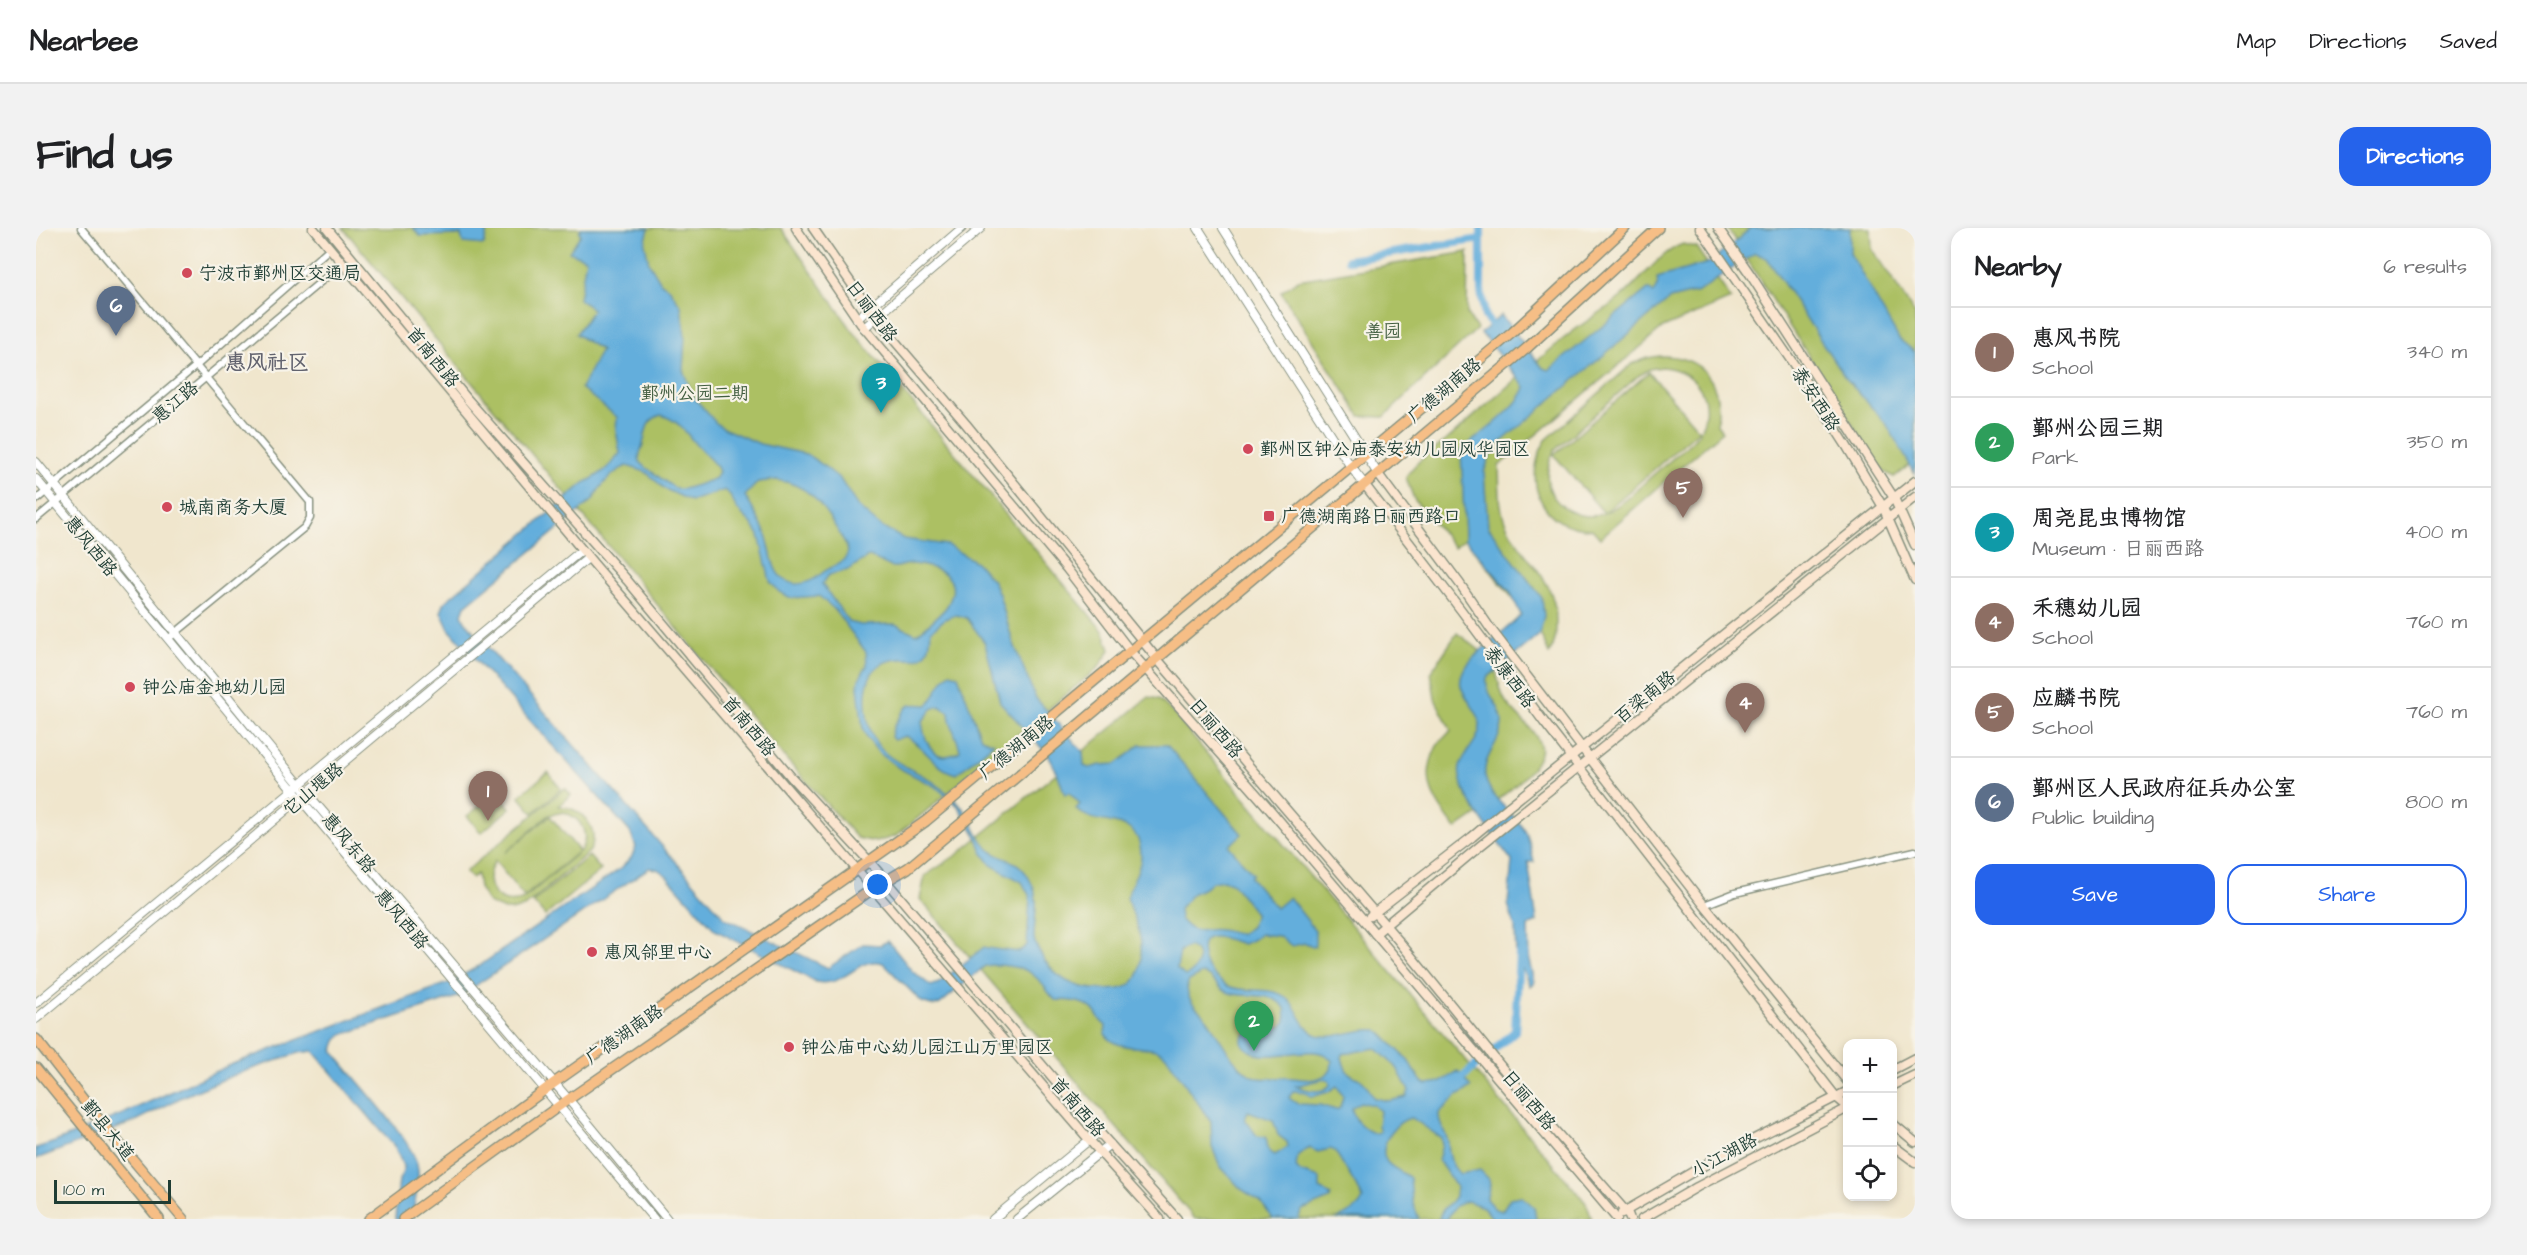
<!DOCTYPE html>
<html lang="en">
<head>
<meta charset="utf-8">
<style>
  body { margin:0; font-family:"Architects Daughter","LXGW WenKai TC",sans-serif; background:#f2f2f2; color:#202124 }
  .controls { position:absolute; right:18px; bottom:18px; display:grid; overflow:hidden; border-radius:12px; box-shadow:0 3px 9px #0003 }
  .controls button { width:54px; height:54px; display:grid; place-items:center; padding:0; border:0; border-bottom:2px solid #e0e0e0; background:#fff; color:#202124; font:30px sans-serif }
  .scale { position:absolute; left:18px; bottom:15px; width:117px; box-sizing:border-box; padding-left:6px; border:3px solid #1f3d34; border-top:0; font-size:16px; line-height:21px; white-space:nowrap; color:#1f3d34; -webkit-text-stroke:4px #f7f3e8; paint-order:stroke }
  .you { position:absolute; left:842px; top:657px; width:21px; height:21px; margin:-15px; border:4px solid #fff; border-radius:50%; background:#1a73e8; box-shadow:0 0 0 9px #1a73e833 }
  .badge { display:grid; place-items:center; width:39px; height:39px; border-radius:50%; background:#2563eb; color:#fff; font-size:20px; font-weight:700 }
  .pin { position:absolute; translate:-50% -50px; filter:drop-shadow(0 2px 3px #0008) }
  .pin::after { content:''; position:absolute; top:32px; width:21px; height:18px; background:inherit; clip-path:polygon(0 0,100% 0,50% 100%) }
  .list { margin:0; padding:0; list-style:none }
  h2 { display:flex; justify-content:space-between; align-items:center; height:78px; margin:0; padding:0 24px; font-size:26px }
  h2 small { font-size:20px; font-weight:400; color:#757577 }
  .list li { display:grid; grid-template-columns:39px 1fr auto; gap:18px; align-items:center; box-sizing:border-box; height:90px; padding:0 24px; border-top:2px solid #e0e0e0 }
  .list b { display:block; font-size:22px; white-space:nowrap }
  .list p { margin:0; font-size:20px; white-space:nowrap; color:#757577 }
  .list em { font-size:20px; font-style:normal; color:#757577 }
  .actions { display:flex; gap:12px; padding:18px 24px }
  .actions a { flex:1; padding:14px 0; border:2px solid #2563eb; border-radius:18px; text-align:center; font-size:21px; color:#2563eb }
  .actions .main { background:#2563eb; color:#fff }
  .icon { flex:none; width:33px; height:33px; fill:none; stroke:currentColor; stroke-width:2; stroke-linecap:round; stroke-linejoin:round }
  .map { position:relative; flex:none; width:1879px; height:991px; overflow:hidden; border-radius:18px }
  header { display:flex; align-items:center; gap:36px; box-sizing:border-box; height:84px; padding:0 30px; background:#fff; border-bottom:2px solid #e0e0e0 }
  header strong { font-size:28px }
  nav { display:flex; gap:33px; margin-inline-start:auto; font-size:21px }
  .intro { display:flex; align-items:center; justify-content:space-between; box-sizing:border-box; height:144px; padding:0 36px }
  h1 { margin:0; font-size:42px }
  .button { padding:15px 27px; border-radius:18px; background:#2563eb; color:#fff; font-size:21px; font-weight:700 }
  main { display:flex; gap:36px; padding:0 36px }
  aside { flex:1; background:#fff; border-radius:18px; box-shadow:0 3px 9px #0003 }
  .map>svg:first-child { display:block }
</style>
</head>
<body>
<header>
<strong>Nearbee</strong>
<nav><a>Map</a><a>Directions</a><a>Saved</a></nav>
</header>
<div class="intro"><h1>Find us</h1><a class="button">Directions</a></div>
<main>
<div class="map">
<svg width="1879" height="991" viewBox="0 0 1879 991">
  <rect width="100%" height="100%" fill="#f7f3e8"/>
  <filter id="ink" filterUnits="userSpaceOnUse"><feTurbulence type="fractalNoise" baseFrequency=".0167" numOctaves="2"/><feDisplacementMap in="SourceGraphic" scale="12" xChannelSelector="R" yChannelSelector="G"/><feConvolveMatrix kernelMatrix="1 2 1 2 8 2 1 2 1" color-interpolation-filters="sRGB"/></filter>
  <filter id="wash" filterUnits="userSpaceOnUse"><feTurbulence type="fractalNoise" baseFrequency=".008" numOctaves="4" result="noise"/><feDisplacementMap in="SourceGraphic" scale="24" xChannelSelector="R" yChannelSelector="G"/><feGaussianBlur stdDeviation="1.35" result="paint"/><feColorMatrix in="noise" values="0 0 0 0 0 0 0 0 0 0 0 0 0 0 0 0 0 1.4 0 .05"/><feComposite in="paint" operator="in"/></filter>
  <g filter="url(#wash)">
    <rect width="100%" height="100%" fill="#f0e6cd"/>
    <path fill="#acc064" stroke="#667e4c" stroke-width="1.5" fill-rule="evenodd" d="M307,0H745L816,102L1068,404L1074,422L1063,439L860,608L840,614L821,610L751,532Z
      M1691,0H1835L1836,21L1879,86V233L1858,249L1850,245L1842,237Z
      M1647,16L1660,19L1695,71L1627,100L1463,238C1464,258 1462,280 1471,298C1488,334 1521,349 1520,395C1520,408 1520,415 1513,426L1503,403L1429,311L1418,319L1378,271L1370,250C1378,233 1399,222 1413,210C1450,178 1487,144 1525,113C1543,97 1565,85 1584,70C1605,54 1622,25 1647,16Z
      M1432,24L1431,87L1441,101L1348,189L1324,188L1245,64L1262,52Z
      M1624,128C1667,128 1687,154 1681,196L1687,203L1564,310L1556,301C1505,302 1485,252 1510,212L1596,136L1611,130ZM1626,139C1662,142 1680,173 1663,205C1650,221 1633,233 1618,246C1596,265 1568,300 1536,284C1528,280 1520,274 1516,266C1508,251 1511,236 1519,222L1602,148L1614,141Z
      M1613,144L1663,202L1568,285L1518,227Z
      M1421,405C1435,416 1454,427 1460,444C1463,454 1464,465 1470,474C1480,488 1499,501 1504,517C1512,542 1439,588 1420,601C1400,574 1383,555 1400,520C1403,513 1411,508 1415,502L1399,471L1395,444Z
      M1113,469L1123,471L1135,483L1550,975L1556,991H1159L884,671L889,648L922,626Z
      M512,544L525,561L497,585L483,568Z
      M529,560L535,567L522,578C545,579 565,600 554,623L490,678L479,682H468L452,675L443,660L441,646L435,650L429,644ZM528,584C545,590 554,606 545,622L488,671C462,682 443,656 459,633L488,669L543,623L514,588L469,625L513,587Z
      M461,564L474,580L445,605L431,588Z
      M553,628L565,642L509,688L497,674Z"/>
    <path fill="#64aedc" stroke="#427688" stroke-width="1.5" fill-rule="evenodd" d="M377,0H452L448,17L427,15L425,7L384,8Z
      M545,0H613L609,16L613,35L625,55L633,60L645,78L649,108L647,142L656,167L680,195L689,201L724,216L770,226L784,235L804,251L822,279L845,299L868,311L911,317L940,334L957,353L963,366L976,411L999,469L1047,524L1048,538L1053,540L1065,537L1080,536L1104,517H1131L1206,606L1193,618L1217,646L1214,649L1240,680L1253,669L1279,702V719L1269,715L1256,718L1242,708L1224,706L1218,711L1207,716C1193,712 1161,697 1167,728C1168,736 1172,741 1178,747C1182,751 1187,756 1192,758C1210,766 1234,757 1251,770C1263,780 1264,797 1279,806C1295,814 1321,799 1342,802L1371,831L1386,854L1391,856L1405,854L1422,843L1435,860L1421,868L1403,885C1402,897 1410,903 1412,914C1413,926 1414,937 1424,946L1444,942L1453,951L1454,957L1450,971L1459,981L1466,983L1474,970L1485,968L1498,979L1500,991H1457L1447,979L1431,973L1419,978L1411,991H1403C1405,977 1420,976 1421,960L1402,932L1406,917L1405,910L1376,890C1360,891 1340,919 1351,934C1357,941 1367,944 1374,950L1376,972L1383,991H1302C1311,984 1321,984 1327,971L1325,966L1299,923L1294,921L1282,924L1273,920L1262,927L1260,939L1264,944L1284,950V961L1295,967L1294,971L1266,982L1262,991H1237L1225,974L1205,961L1184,938L1176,919L1175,894L1130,828C1114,813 1084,827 1069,806L1070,798C1061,790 1064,790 1058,783C1049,772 1032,773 1019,772C1011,764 1006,753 996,746C988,739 961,735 949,738L904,776L898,778L886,774L847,735C822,727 810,760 780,754L679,702L630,647L621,641L613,640L424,768L305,807L300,813L297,822L304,832C322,855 374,910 381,936C385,953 378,974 376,991H359L363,952L367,944V938L359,919L277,823L262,825L198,847L146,869L98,894L0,931V920L19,914L89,885L194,837L415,754L443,738L584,641L595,630L600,619L594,604L438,430L413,401L405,384L409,374L548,255C563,248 575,239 584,225L580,202L581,189L545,160L565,122L540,106L557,82L543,71L550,31L533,24L545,6L543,4ZM625,187C644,193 649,204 661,218C668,225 675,232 681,239L683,244L680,250C672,253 648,263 641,261C637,260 605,236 604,234C601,228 606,221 607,216C611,201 609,193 625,187ZM591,238L610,244L629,261L655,273L689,262L693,266L701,281L716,296L723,307L734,353L743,364L755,370L783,368L798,381L830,424L831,437L823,451L822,459L827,501L832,511L842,524L863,540L900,559L922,578L940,607L946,624L955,637L986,654L994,669L991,717L983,724C971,722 960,722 948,719L903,755L895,758L876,743L852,713L844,717L827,716L792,740L689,690L429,393L426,386L429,378L557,272C563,259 577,243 591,238ZM741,252C772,257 783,273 799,298C804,306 809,313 812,323C810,336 794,338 785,346C778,352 769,356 760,356C733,353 737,322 729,304C723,291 716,280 709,268L722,254ZM832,329C842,330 849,339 858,339C864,340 870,335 877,336C900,339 929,347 911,378C908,383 885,404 880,406L859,396L825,397L813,394L786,356L793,347L812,342ZM920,387L931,390L949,415L964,474L1012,527L1021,544L1029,567L1033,564L1044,576L1040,581C1061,602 1105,583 1105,628C1105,644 1092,657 1091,672C1101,696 1107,707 1105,733C1104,748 1098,759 1082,761C1050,764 1024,757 1007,730C1003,723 998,716 998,709C998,687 1005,672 994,652C981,627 967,635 952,620C940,609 937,589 925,578C913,565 898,553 882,545C849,529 832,517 830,478C828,453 836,432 865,431C873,431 884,433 890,425C895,419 894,410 895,403L909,391ZM1187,652L1197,656L1219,685L1215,699L1204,706C1196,706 1191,702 1184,702C1164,699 1161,711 1144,691L1143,681L1157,665L1169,660L1176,654ZM1153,718L1160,723C1165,733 1160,744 1149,748L1141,741L1144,723ZM1165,746C1178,747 1180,760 1191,764C1211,772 1233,761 1249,780L1250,793L1245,799L1217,798L1206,810V815C1224,845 1280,808 1296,833L1295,842C1284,854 1271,852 1256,850C1245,848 1234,852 1223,850C1200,845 1184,809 1172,792C1162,779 1151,776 1151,757L1153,753ZM1340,820L1361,840L1373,863L1370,869L1353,873L1338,870C1334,866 1334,861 1330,857C1320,843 1311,854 1306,829L1307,826ZM1288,851L1293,852L1294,857C1285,867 1271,862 1260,858ZM1301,858L1307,868L1304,880L1300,882L1284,877L1262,876L1253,870L1257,863L1268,864L1276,869L1292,864ZM1324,874L1337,877L1344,883L1342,898L1344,903L1341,906C1329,903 1317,892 1316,880ZM1212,883L1237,892L1242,907L1251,914L1252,919L1239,927C1230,923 1232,918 1230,909L1221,908L1209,891Z
      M1715,0H1814V25L1863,111L1879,124V246L1851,197L1808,148L1731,30L1719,25L1662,64L1634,71L1457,221L1448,244L1452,299L1506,370L1508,388L1503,407L1451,450C1448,466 1464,475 1466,491C1468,513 1443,530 1450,552C1456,572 1478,585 1489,603C1494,611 1495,624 1498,634H1492L1501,694L1492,698L1493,733L1498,754L1494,758L1480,728L1479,699L1472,676L1476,633C1462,613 1418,562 1424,539C1428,523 1443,514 1444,498C1445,485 1428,471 1425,458C1419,434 1471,404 1485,387L1474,364L1429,311L1425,222C1442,208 1483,180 1489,159L1445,105L1465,87L1507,140L1513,142L1612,61L1618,65L1622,58L1621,50L1675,34Z
      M914,445L922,447L945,510L958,515L921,546C899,542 888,517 869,508L858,512L855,509C856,501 858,497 863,490C872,474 873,476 892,477C901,465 902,456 914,445ZM903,478L913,484C913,497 922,510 924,523C899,538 889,516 886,494L896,481Z"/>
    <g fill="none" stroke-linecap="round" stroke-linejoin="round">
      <path stroke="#64aedc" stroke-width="8" d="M1445,0V62L1449,89L1461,103
        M1312,32L1445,11
        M1418,857L1479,803L1483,726"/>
    </g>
  </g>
  <g filter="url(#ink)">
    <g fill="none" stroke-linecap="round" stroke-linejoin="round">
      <defs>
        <path id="minor" d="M45,0L274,274V290L269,299L132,411
          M0,272L160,138L294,20
          M0,291L306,36
          M1668,677L1699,665L1879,623"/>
        <path id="tertiary" d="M1162,0L1315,239L1329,257
          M1187,0L1342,246
          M821,91L926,0
          M828,100L945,0
          M0,234L264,557L533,872L631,991
          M0,251L257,562L618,991
          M0,775L546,322
          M0,791L552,330
          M957,991L1063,904
          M981,991L1074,916"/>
        <path id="secondary" d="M277,0L558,336L1062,922L1124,991
          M291,0L432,172L591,352L756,550L833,633L1063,904L1141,991
          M760,0L825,96L1031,341L1094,423L1230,577L1581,991
          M777,0L840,91L930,196L1122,432L1362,712L1498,879L1592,986L1594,991
          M1664,0L1763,144L1810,217L1847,279L1879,352
          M1682,0L1714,46L1858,270L1879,317
          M1342,246L1424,356L1454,400L1546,520L1668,677L1812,854
          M1329,257L1425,382L1508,494L1800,869L1812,879
          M1472,579L1879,253
          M1334,688L1436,609
          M1339,706L1444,618L1879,269
          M1856,842L1879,830
          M1856,858L1879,847
          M1856,895L1879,914
          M1856,917L1879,934
          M1586,985L1679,931L1812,863
          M1606,991L1661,959L1812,880"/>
        <path id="primary" d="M0,811L60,888L147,991
          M0,840L123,991
          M333,991L518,855L890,593L1477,104L1589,0
          M367,991L523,878L838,660L872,640L1491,120L1622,0"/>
      </defs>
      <use href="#minor" stroke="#889280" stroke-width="9"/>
      <use href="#tertiary" stroke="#889280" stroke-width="10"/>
      <use href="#secondary" stroke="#889280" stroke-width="11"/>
      <use href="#primary" stroke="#889280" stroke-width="12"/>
      <use href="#minor" stroke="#fff" stroke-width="6"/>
      <use href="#tertiary" stroke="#fff" stroke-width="8"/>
      <use href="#secondary" stroke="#fbe5cf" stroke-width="8"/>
      <use href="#primary" stroke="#f6be86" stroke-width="9"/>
      <defs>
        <path id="secondary-bridge" d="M1436,609L1472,579"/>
      </defs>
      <use href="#secondary-bridge" stroke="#889280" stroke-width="11" stroke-linecap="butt"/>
      <use href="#secondary-bridge" stroke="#fbe5cf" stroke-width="8"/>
    </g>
  </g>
  <g fill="#d1495b" stroke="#f7f3e8" stroke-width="2">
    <circle cx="151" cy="45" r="6"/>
    <circle cx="1212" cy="221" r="6"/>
    <circle cx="131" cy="279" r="6"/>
    <rect x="1227" y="282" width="12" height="12" rx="3"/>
    <circle cx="94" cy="459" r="6"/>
    <circle cx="556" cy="724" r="6"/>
    <circle cx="753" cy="819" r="6"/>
  </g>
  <g text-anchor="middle" stroke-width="4.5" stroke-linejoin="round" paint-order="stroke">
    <g font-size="18" fill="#1f3d34" stroke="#f7f3e8" text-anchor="start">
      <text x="163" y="51">宁波市鄞州区交通局</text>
      <text x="1224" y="227">鄞州区钟公庙泰安幼儿园风华园区</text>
      <text x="143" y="285">城南商务大厦</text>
      <text x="1245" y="294">广德湖南路日丽西路口</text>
      <text x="106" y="465">钟公庙金地幼儿园</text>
      <text x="568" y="730">惠风邻里中心</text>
      <text x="765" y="825">钟公庙中心幼儿园江山万里园区</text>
    </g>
    <g font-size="18" fill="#1f3d34" stroke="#f7f3e8">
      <text transform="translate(836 83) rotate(53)" y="6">日丽西路</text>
      <text transform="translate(397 129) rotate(51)" y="6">首南西路</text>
      <text transform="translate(1408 162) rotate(-40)" y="6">广德湖南路</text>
      <text transform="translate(1780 171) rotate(57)" y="6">泰安西路</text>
      <text transform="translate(139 174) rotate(-40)" y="6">惠江路</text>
      <text transform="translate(55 318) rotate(51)" y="6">惠风西路</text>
      <text transform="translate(1474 449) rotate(53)" y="6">泰康西路</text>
      <text transform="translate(1609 469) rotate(-39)" y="6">百梁南路</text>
      <text transform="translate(713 498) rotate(50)" y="6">首南西路</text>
      <text transform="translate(1180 500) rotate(50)" y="6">日丽西路</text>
      <text transform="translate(980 519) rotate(-39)" y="6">广德湖南路</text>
      <text transform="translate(277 561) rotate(-40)" y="6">它山堰路</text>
      <text transform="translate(313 615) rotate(50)" y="6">惠风东路</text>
      <text transform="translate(366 691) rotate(50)" y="6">惠风西路</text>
      <text transform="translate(588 806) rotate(-35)" y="6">广德湖南路</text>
      <text transform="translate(1493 872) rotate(50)" y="6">日丽西路</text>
      <text transform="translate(1042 879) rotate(49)" y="6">首南西路</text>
      <text transform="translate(72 902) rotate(51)" y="6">鄞县大道</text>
      <text transform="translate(1688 927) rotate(-28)" y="6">小江湖路</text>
    </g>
    <g font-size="18" fill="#425e40" stroke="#f7f3e8">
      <text x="1347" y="109">善园</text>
      <text x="659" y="171">鄞州公园二期</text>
    </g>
    <g font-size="21" font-weight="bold" fill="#63646f" stroke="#f7f3e8">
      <text x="231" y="141">惠风社区</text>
    </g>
  </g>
</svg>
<div class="controls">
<button>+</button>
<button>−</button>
<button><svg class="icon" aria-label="locate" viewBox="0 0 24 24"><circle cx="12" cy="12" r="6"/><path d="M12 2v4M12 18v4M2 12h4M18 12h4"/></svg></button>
</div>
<div class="scale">100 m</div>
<div class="you"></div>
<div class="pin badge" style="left:452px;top:593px;background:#8d6e63">1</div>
<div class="pin badge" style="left:1218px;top:823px;background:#2e9e5b">2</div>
<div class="pin badge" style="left:845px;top:185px;background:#0f9aa8">3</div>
<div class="pin badge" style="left:1709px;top:505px;background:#8d6e63">4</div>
<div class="pin badge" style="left:1647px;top:290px;background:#8d6e63">5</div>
<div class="pin badge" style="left:80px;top:108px;background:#5c6f8a">6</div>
</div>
<aside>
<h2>Nearby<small>6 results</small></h2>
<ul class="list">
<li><span class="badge" style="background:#8d6e63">1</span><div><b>惠风书院</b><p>School</p></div><em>340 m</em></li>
<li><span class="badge" style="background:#2e9e5b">2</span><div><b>鄞州公园三期</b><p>Park</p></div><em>350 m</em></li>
<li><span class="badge" style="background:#0f9aa8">3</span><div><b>周尧昆虫博物馆</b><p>Museum · 日丽西路</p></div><em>400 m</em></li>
<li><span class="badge" style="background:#8d6e63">4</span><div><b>禾穗幼儿园</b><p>School</p></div><em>760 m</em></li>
<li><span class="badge" style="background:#8d6e63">5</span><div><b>应麟书院</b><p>School</p></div><em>760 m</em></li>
<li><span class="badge" style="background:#5c6f8a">6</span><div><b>鄞州区人民政府征兵办公室</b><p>Public building</p></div><em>800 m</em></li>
</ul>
<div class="actions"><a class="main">Save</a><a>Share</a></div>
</aside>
</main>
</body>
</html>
